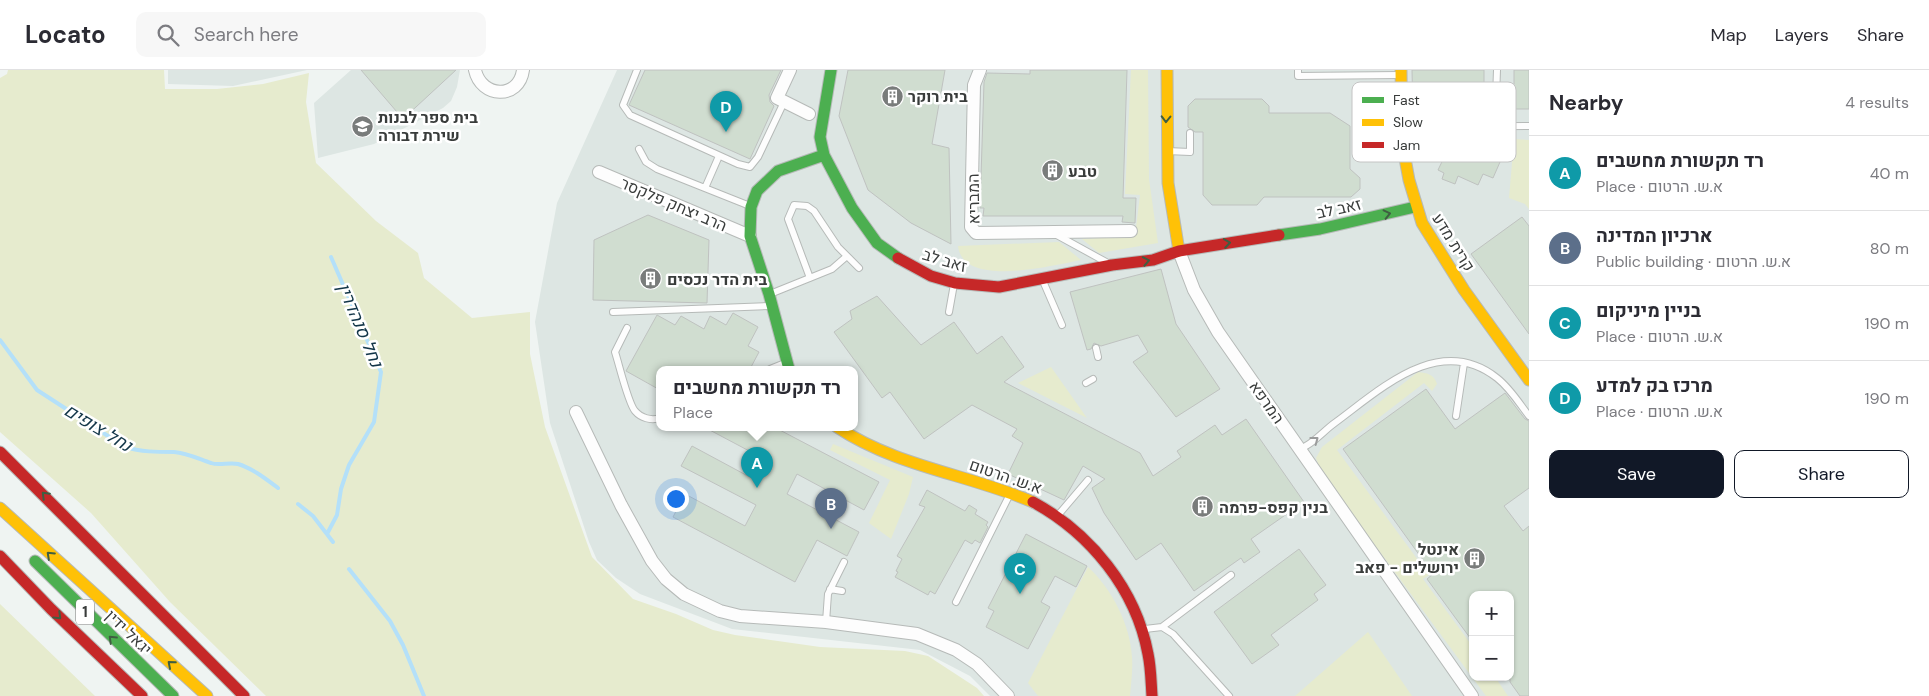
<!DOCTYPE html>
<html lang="en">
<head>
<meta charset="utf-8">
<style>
  body { margin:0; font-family:"DM Sans",Heebo,sans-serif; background:#f7f7f7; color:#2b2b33 }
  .controls { position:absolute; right:15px; bottom:15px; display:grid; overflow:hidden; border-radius:10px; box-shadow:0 1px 4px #0004 }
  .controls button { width:45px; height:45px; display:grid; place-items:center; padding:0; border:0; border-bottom:1px solid #e1e1e2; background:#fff; color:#2b2b33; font:25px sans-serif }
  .you { position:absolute; left:675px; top:428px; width:18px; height:18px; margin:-12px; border:4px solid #fff; border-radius:50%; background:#1a73e8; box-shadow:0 0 0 8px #1a73e833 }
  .badge { display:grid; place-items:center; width:32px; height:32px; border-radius:50%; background:#111827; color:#fff; font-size:16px; font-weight:700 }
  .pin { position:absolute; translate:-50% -41px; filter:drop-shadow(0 1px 2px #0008) }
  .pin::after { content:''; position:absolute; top:26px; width:18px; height:15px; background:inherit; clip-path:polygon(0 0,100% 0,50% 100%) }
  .popup { position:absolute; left:656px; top:296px; width:202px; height:65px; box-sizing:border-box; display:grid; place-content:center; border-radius:10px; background:#fff; filter:drop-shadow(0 1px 4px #0005); font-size:16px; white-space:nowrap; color:#7c7c81 }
  .popup b { font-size:19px; color:#2b2b33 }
  .popup::after { content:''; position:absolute; left:50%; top:100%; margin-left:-10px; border:10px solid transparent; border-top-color:#fff }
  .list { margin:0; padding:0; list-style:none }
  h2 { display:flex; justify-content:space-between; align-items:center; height:65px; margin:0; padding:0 20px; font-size:21px }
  h2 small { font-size:16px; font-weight:400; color:#7c7c81 }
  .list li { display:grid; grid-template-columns:32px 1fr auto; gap:15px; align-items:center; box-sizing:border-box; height:75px; padding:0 20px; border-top:1px solid #e1e1e2 }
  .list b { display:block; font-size:19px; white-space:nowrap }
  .list p { margin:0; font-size:16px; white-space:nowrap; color:#7c7c81 }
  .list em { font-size:16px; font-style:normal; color:#7c7c81 }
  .actions { display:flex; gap:10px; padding:15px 20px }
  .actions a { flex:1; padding:11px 0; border:1px solid #111827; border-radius:10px; text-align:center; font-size:18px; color:#111827 }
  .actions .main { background:#111827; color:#fff }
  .icon { flex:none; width:28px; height:28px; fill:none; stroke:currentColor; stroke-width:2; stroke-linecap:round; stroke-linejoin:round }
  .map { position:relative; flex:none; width:1529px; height:626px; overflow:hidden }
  header { display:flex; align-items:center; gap:30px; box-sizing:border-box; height:70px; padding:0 25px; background:#fff; border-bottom:1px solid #e1e1e2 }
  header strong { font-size:24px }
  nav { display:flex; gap:28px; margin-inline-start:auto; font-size:18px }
  .search { width:350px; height:45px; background:#f7f7f7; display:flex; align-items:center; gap:12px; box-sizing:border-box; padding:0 18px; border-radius:10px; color:#7c7c81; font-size:19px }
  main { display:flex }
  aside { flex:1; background:#fff }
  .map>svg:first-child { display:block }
</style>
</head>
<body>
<header>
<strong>Locato</strong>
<div class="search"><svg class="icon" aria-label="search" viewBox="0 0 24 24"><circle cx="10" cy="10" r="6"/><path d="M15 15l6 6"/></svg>Search here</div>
<nav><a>Map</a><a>Layers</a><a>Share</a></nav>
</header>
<main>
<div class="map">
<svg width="1529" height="626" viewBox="0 0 1529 626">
  <rect width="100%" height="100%" fill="#eff4f2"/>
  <path fill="#dde6e3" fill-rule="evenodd" d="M168,0H307L233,16L168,14Z
    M351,0H460L457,17L451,31L443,38L374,74L318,88L314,33Z
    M617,0H1529V626H990L970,606L920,580L732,559L640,524L616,508L597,490L589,472L550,353L535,252L557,133ZM660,299H854V357H660ZM1473,525H1510V607H1473Z"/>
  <path fill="#e6ebce" d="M8,0H164L165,19H217L263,14L309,3L306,32L316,93L376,151L418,183L424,208L472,248L530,242V284L545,357L592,487L633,529L676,544L713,560L735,565L820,577L905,581L928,586L977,618L984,626H266L170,532L91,443L0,362V8L7,4Z
    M1131,0H1148L1149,109L1158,173L1099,183L1082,169L1135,166L1140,125L1125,124Z
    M1514,69L1529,70V139L1525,134L1509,128Z
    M1059,172L1081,190C1054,195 963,219 958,176Z
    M1051,297L1087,348L1018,313Z
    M1418,302C1427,303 1434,304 1437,314L1432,321L1424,313L1337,380L1429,505L1423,509L1473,577V607H1495L1508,626H1486L1321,402L1316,388L1322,377Z
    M833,374L913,407L909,424L891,469L869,453L890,410L830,380Z
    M1088,497C1112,519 1130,554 1132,587C1133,600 1131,613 1130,626H1038L1028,613Z
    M0,534L95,626H0Z
    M1368,562L1412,626H1295Z"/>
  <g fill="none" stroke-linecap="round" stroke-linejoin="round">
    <path stroke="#b4e0f9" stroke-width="4" d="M0,270L37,320L125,377C141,382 157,382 174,382C187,383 199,389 211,393C219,396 229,392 238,394C252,398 266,409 278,418
      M298,434L313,446L333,472
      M327,464L337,445L341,419L349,395L374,352L381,302L331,187
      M349,499L390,551L403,575L424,626"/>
  </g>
  <path fill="#d0ddd0" stroke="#bfc2c0" d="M361,0H456L403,49Z
    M645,0H781L769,25L770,32L774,36L750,89L629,35Z
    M848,0H945L932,74L949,78L951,174L911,153L868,120L839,46Z
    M1030,0H1127L1123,128H1136L1135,153L1122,152L1123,146H983L984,138H980L984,12L987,3L1030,4Z
    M1412,0H1484V48L1413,47Z
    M1514,0H1529V39H1514Z
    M1195,29H1262L1269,36V43H1330L1350,56V99L1360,108V119L1351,127H1264L1257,135H1212L1203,125V62H1195L1188,57V36Z
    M1449,77L1479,90L1482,84L1500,92L1493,108L1483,104L1478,115L1458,106L1455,114L1442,109L1444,103L1438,100Z
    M648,145L709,170L707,233L593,230L594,170Z
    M1522,147L1529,156V264L1471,184Z
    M1161,199L1176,254L1220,319L1176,347L1133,292L1148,282L1138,265L1101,276L1094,273L1091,279L1087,280L1070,222Z
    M877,226L921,275L954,252L977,284L1002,266L1024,297L1004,312L1140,383L1153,406L1181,387L1177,381L1215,355L1222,365L1246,349L1304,432L1251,469L1260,482L1244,493L1241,488L1194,521L1161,473L1136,490L1104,443L1092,418L1105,409L1083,396L1064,430L1008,404L1023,373L1012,366L1017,359L972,335L924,369L890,322L882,328L834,262L852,249L850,241Z
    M733,243L758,257L748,276L759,282L750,299H660V320L626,301L657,245L675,255L681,246L704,259L710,246L726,255Z
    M1426,319L1455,359L1505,323L1525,349L1529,351V418L1504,436L1523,461L1529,456V626H1520L1510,612V525H1473V572L1427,509L1433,504L1343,379Z
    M704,357H774L879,412L864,440L797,404L787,424L859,462L847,486L817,470L795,512L673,447L685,424L745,456L756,435L681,396L692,376L759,412L770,392Z
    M927,420L965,441L969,435L977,440L975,444L988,452L986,455L988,457L980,473L975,470L972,474L965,470L935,524L930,521L928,525L895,507L898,502L896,501L902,489L897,486L925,437L919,435Z
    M1026,464L1087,496L1076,517L1055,506L1041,532L1050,537L1028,579L986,557L994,541L988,538Z
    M1299,479L1326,515L1314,524L1318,530L1271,565L1279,575L1252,594L1214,542Z"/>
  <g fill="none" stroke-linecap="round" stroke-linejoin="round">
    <defs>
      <path id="lane" d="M637,0L623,35L630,45L738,94L750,97L758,87L784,32
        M1298,0V6L1400,5
        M1495,56L1497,0
        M1403,57L1529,56
        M639,79L646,92L657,99L750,136
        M1167,81L1190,82V63
        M705,118L719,86
        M1055,164L1106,192
        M810,208L788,149L794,135L807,136L814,141L838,177L859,198
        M1043,211L1062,255
        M770,224L832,199L847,186
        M613,242L769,236
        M949,242L954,214
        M627,258L615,282C619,294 628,333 635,341C641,348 651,351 660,348
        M1096,278L1098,287
        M770,299L785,293
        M1086,313L1093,309
        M1456,346L1464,293
        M1300,379C1315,373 1323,361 1336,352C1382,318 1440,263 1497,308C1510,318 1519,333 1529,346
        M1059,444L1088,410
        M830,519L842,521
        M956,532L1010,424
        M826,552L828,524L844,492
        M1162,557L1231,505
        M1145,559L1162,557L1173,564L1229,626"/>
      <path id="street" d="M475,0C481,28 519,30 523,0
        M790,0L777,28L809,44
        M980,0L974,15L971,157L976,163L1131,161
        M599,102L750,166
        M1179,181L1194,220L1218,262L1472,626
        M576,342L621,435L652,491L666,509L684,524L720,541L740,546L826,552L917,564L956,580L977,594L1008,626"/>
      <path id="fast" d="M831,0L820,67L824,85L852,138L877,173L898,188
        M1279,165L1320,159L1415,137
        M789,299L769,224L750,166L751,137L757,121L778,101L824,85
        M35,491L173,626"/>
      <path id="slow" d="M1167,0L1168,113L1179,181
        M1401,0L1402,72L1409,110L1422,153L1464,220L1529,310
        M837,357C897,397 968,404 1033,432
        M0,438L207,626"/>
      <path id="jam" d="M898,188L931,206L955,213L999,217L1112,195L1153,190L1179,181L1279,165
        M0,382L244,626
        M1033,432C1090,463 1136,519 1148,584C1151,598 1151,612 1152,626
        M0,486L51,539L142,626"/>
    </defs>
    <use href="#lane" stroke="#b6bab8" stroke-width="8"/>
    <use href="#street" stroke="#b6bab8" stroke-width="14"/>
    <use href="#fast" stroke="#b6bab8" stroke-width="13"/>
    <use href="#slow" stroke="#b6bab8" stroke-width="13"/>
    <use href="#jam" stroke="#b6bab8" stroke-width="13"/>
    <use href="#lane" stroke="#fdfdfd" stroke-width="6"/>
    <use href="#street" stroke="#fdfdfd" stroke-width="12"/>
    <use href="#fast" stroke="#4caf50" stroke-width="11"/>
    <use href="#slow" stroke="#ffc107" stroke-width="11"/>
    <use href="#jam" stroke="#c62828" stroke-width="11"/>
  </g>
  <defs><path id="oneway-chevron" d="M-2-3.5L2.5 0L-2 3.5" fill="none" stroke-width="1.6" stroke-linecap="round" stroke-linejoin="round" transform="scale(1.25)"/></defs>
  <g stroke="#3f5e41">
    <use href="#oneway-chevron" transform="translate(1166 49) rotate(91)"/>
    <use href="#oneway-chevron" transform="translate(1387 144) rotate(-13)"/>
    <use href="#oneway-chevron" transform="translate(1227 173) rotate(-9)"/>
    <use href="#oneway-chevron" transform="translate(1146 191) rotate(-11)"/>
    <use href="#oneway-chevron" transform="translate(45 425) rotate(-135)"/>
    <use href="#oneway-chevron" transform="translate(50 485) rotate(-137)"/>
    <use href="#oneway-chevron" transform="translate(58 546) rotate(44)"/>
    <use href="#oneway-chevron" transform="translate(112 569) rotate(-136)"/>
    <use href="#oneway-chevron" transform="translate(171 594) rotate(-139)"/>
  </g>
  <use stroke="#9b9c9c" href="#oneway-chevron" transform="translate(1315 370) rotate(-37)"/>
  <defs>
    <symbol id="building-disc" viewBox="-11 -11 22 22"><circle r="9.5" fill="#797c7b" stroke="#fff"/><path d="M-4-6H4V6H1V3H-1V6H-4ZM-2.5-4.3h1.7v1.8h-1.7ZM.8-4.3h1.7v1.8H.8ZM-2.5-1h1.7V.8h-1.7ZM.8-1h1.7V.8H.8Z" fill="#fff"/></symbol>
    <symbol id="school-disc" viewBox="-11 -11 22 22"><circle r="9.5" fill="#797c7b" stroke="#fff"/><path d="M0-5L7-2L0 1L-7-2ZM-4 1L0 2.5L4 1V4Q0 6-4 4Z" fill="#fff"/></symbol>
  </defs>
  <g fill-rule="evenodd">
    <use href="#building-disc" x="880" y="14" width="25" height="25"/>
    <use href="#school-disc" x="350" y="44" width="25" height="25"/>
    <use href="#building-disc" x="1040" y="88" width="25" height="25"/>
    <use href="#building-disc" x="638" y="196" width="25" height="25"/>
    <use href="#building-disc" x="1190" y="424" width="25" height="25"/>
    <use href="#building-disc" x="1462" y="476" width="25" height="25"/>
  </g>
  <g text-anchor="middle" stroke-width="5" stroke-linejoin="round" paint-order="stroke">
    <rect fill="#fff" stroke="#747676" stroke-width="1" x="76" y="529.5" width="18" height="25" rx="4"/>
    <g font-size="15" font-weight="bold" fill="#393c3b">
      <text x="85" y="547">1</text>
    </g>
    <g font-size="16" font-weight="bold" fill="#393c3b" stroke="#fff" text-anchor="start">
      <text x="908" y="32">בית רוקר</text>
      <text x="378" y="53">בית ספר לבנות<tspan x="378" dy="18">שירת דבורה</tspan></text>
      <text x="1068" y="107">טבע</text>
      <text x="667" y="215">בית הדר נכסים</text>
      <text x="1219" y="443">בנין קפס-פרמה</text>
      <text x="1459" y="485" text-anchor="end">אינטל<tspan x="1459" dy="18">ירושלים - פאב</tspan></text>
    </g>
    <g font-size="16" fill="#393c3b" stroke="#fff">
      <text transform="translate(973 129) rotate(-91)" y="6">המבריא</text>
      <text transform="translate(674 134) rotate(23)" y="6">הרב יצחק פלקסר</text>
      <text transform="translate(1339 138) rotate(-12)" y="6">זאב לב</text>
      <text transform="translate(1454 172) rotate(58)" y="6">קרית מדע</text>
      <text transform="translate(945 190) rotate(17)" y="6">זאב לב</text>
      <text transform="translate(1267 332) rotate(55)" y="6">המרפא</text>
      <text transform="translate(1006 406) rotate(19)" y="6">א.ש. הרטום</text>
      <text transform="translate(129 562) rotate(44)" y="6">יגאל ידין</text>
    </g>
    <g font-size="18" font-style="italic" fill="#133649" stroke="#fff">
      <text transform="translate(360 255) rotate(67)" y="6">נחל סנהדרין</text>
      <text transform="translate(98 358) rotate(31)" y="6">נחל צופים</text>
    </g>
  </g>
  <rect x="1352" y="12" width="164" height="80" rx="8" fill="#fff" stroke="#c4c4c4" stroke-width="1"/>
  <rect x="1362" y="27" width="22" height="6" fill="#4caf50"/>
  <rect x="1362" y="49" width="22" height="7" fill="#ffc107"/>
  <rect x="1362" y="72" width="22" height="6" fill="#c62828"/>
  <g font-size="14" fill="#393c3b">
    <text x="1393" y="35">Fast</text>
    <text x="1393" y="57">Slow</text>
    <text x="1393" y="80">Jam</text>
  </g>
</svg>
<div class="controls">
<button>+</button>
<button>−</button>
</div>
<div class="you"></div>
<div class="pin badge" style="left:757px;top:418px;background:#0f9aa8">A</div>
<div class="popup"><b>רד תקשורת מחשבים</b>Place</div>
<div class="pin badge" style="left:831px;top:459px;background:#5c6f8a">B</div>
<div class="pin badge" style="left:1020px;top:524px;background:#0f9aa8">C</div>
<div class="pin badge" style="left:726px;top:62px;background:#0f9aa8">D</div>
</div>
<aside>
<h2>Nearby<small>4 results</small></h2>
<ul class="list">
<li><span class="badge" style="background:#0f9aa8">A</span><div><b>רד תקשורת מחשבים</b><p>Place · א.ש. הרטום</p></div><em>40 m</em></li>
<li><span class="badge" style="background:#5c6f8a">B</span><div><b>ארכיון המדינה</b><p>Public building · א.ש. הרטום</p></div><em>80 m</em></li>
<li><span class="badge" style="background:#0f9aa8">C</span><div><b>בניין מיניקום</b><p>Place · א.ש. הרטום</p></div><em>190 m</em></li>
<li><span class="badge" style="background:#0f9aa8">D</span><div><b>מרכז בק למדע</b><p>Place · א.ש. הרטום</p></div><em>190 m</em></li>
</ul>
<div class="actions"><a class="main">Save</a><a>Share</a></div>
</aside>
</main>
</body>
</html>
